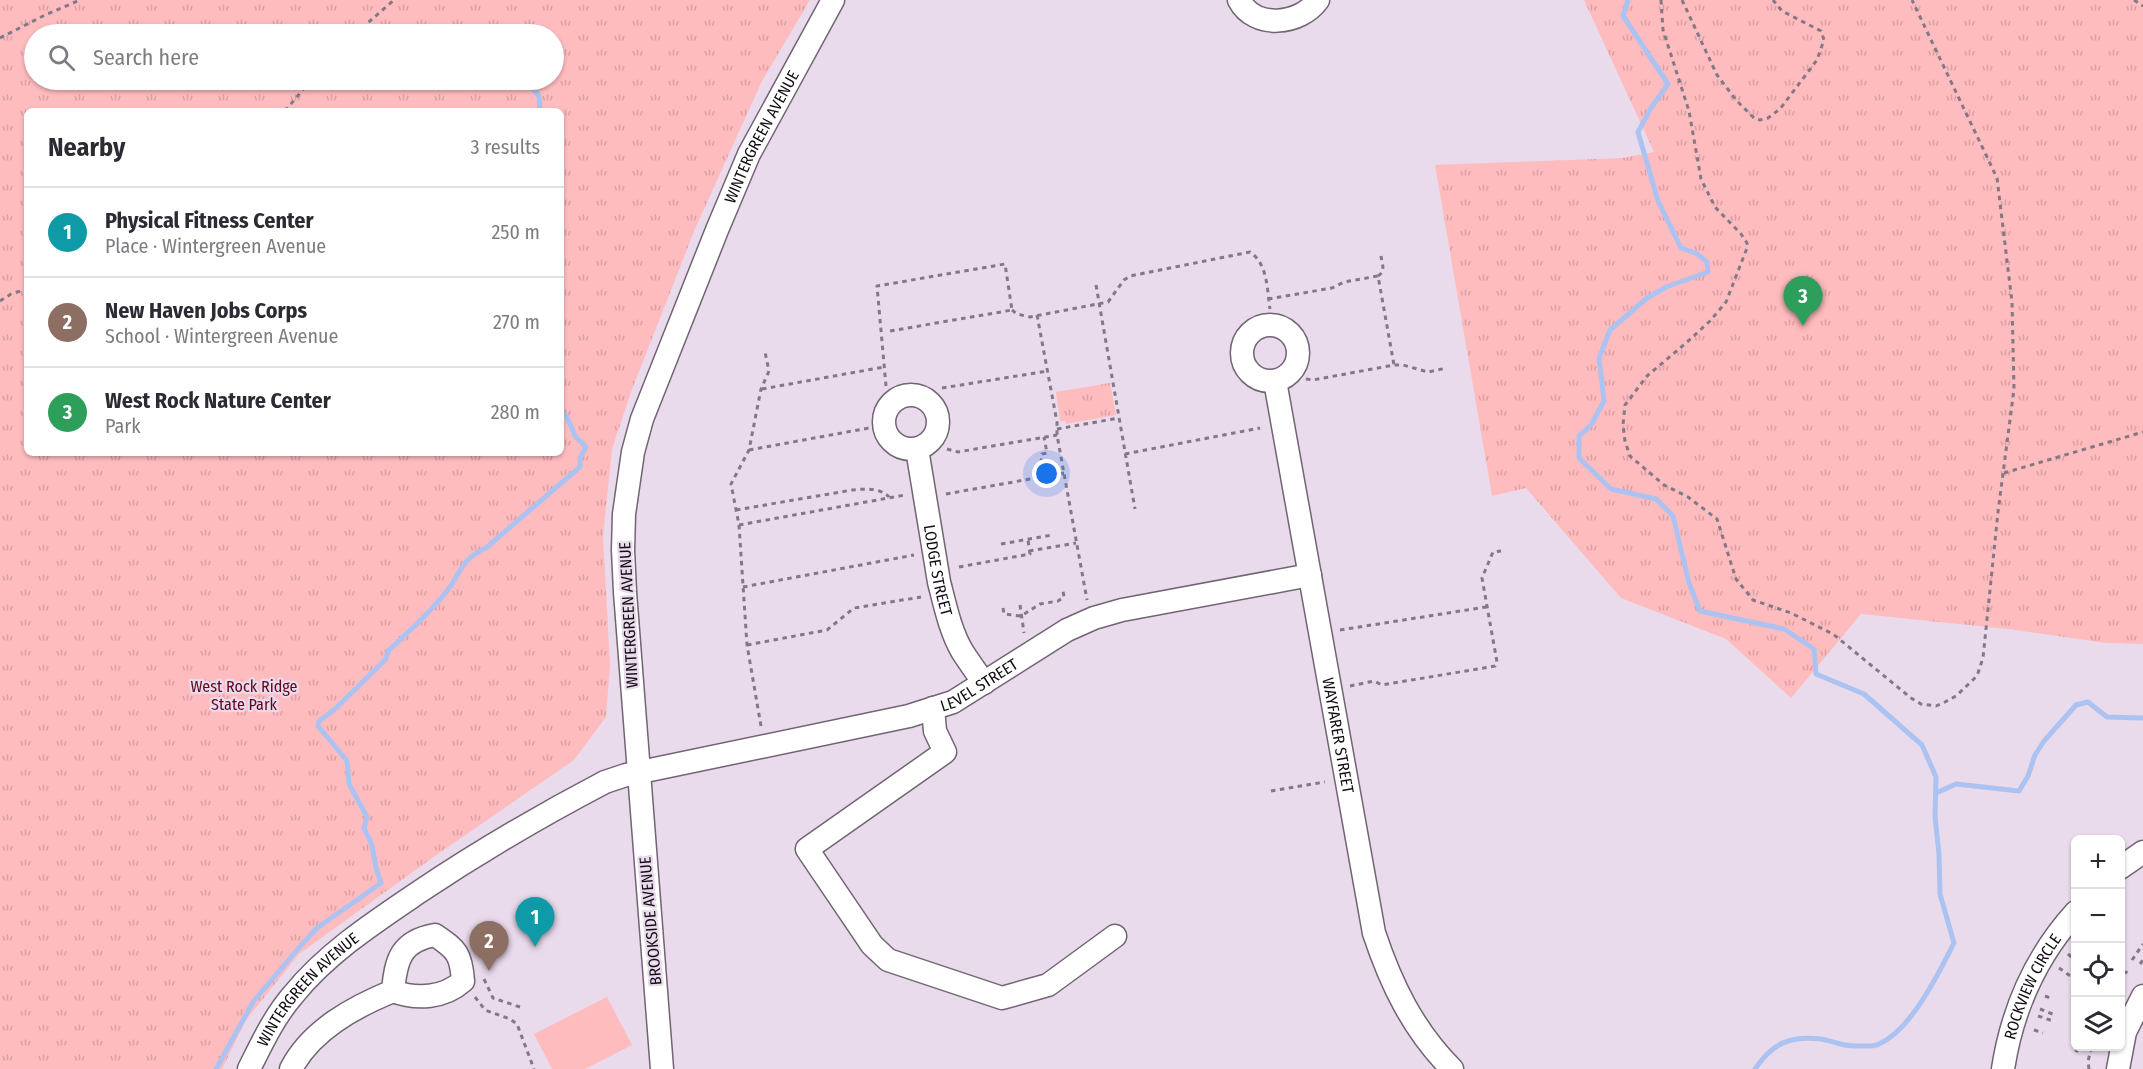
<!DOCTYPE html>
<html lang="en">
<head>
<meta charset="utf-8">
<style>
  body { margin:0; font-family:"Fira Sans Condensed",sans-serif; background:#f7f7f7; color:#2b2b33 }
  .controls { position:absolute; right:18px; bottom:18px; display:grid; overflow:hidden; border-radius:9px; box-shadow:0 2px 4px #0004 }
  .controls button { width:54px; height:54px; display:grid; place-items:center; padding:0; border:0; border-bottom:2px solid #e1e1e2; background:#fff; color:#2b2b33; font:30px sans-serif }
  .you { position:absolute; left:1047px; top:474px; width:21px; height:21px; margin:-15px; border:4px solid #fff; border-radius:50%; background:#1a73e8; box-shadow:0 0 0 9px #1a73e833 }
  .badge { display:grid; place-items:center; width:39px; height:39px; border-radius:50%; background:#837417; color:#fff; font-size:20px; font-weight:700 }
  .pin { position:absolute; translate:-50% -50px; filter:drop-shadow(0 2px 3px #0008) }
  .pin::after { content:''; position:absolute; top:32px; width:21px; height:18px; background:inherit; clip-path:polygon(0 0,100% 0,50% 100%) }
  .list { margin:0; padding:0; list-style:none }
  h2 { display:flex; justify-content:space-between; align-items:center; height:78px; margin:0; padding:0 24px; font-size:26px }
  h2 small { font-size:20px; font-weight:400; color:#7c7c81 }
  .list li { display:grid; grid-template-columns:39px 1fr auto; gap:18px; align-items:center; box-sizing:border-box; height:90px; padding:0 24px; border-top:2px solid #e1e1e2 }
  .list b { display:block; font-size:22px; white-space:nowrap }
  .list p { margin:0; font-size:20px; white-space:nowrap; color:#7c7c81 }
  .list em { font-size:20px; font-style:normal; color:#7c7c81 }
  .icon { flex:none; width:33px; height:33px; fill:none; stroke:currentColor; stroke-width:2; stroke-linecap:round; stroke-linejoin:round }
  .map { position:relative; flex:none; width:2143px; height:1069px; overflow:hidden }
  .search { position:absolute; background:#fff; box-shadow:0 2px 4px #0004; left:24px; top:24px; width:540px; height:66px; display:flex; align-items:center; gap:15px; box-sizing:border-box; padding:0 21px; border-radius:33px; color:#7c7c81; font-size:22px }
  .panel { position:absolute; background:#fff; box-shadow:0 2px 4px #0004; left:24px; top:108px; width:540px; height:348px; border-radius:9px }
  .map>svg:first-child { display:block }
</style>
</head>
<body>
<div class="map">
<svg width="2143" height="1069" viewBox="0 0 2143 1069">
  <defs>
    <pattern id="park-tufts" width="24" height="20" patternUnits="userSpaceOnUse" patternTransform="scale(1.5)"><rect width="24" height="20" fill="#ffbcbf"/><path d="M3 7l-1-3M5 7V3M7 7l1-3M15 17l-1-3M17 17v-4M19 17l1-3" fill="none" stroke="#daa0a3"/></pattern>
  </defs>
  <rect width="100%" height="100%" fill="#e9daec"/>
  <path fill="url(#park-tufts)" fill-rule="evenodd" d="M0,0H810L762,81L695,229L631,392L612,449L603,537L610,665L606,717L574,760L435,856L299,954L246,1020L222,1069H0ZM554,34V80H34V34ZM27,111H561V453H27Z
    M1584,0H2143V644L2107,643L2008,629L1861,614L1791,698L1726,639L1621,598L1526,488L1492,496L1435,165L1622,158L1654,152Z
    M1110,383L1116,415L1066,424L1065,421H1060L1056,392Z"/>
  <path fill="#ffbcbf" d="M607,997L632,1045L585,1069H552L534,1034Z"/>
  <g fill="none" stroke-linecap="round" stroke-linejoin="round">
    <path stroke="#acc3f2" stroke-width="5" d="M1628,0L1623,16L1668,84L1651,108L1638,132L1658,201L1681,248L1696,253L1707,262L1708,272L1666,287L1647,298L1610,330L1599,358L1604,401L1591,425L1579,436V458L1611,489L1656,499L1673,516L1689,583L1700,611L1784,629L1814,649L1816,674L1864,694L1922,745L1936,777L1935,817L1939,854L1940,894L1954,943C1939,973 1911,1030 1879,1044C1874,1047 1867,1046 1861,1046C1842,1047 1837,1042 1821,1039C1789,1035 1772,1044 1755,1069
      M522,80C535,93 542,90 539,111
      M1936,793L1956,784L2019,791L2028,776L2035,755L2044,741L2076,705L2088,702L2107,717L2143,718
      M216,1069L253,1002L296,951L317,928L381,883L376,868L372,845L364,828L367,817L349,784L347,761L318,726L319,721L335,709L386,659L388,651C408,632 430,613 447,591C463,570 460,560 486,548L580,467V458L586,447L575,436L567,417L561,411"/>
    <defs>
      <g id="minor">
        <path d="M1239,0C1255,30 1300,25 1318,0"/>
        <circle cx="1270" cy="353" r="28"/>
        <path id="s1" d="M1275,381L1374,933C1391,984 1413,1030 1452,1069"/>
        <circle cx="911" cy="422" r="27"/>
        <path id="s2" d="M917,449L939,582C945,605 950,630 962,651C969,662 977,673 984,683"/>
        <path d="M933,708L935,731L945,752L807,849L872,945L888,960L1002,998L1048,985L1115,936"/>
        <path d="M2120,868L2143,852"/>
        <path id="s3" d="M249,1069C262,1043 274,1017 293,995C326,954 373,923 416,894C477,853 540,816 605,782L626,775L909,716L953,702L1067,630L1094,618L1122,610L1310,575"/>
        <path d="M291,1069C311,1030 354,1007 393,991C417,1000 444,998 463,981C461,954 457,950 435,935C401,941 396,959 393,991"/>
        <path id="s4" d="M662,1069L625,592L623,550L624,514L633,452L642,419L717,230L749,154L833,0"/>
        <path id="s5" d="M2003,1069C2012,1011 2036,956 2076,912"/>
        <path d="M2118,1069L2125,1032L2143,996"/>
      </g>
    </defs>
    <use href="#minor" stroke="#716473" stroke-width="25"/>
    <path stroke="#837885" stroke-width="3" stroke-dasharray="4.5 4.5" stroke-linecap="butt" d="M1661,0L1663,30L1689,111L1701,179L1715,207L1741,234L1747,243V248L1726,302L1710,321L1686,343L1647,376L1625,405L1623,425L1625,441L1630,456L1664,485L1688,497L1717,519L1736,579L1753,600L1791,613L1833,634L1911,698L1921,704L1936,706L1945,702L1956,696L1977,676L1983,658L1998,512L2014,389L2012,302L1997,178L1912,0
      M1682,0L1717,75L1736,100L1754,118L1760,120L1768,118L1780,109L1817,60L1824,40L1821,31L1782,11L1773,0
      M2134,0L2143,6
      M355,34L394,0
      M0,38L45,15L80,0
      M285,111L311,80
      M1378,276C1386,271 1382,264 1381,256
      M1096,285L1135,509
      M1268,299L1332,288L1344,282L1378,276L1394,365
      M0,301L11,294L27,289
      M1012,310L1017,314L1030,317L1108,302L1124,280L1130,276L1250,252C1268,264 1267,290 1270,309
      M1037,315L1057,422V435L1087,600
      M1306,379L1313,380L1394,365H1403L1428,372L1447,368
      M886,386L877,286L1005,264L1012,310L890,331
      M942,388L1048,371
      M762,389L884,367
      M1057,429L1119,418
      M947,449L958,452L1057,435
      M749,450L869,428
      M1125,454L1260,428
      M1041,463L1042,454L1047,453L1044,437
      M2004,473L2143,432
      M946,494L1064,473
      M736,510L852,490C865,489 879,487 889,497
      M739,525L905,495
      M1001,544L1052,535
      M1029,551L1076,543
      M959,567L1030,554L1028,540
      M743,587L914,555
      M1020,605L1024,633
      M1003,608L1004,614L1021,616L1040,604L1058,601L1064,597L1063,591
      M1340,630L1486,607
      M747,645L827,630L854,608L921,597
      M1350,686L1374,681L1382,685L1495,666L1497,662L1482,578L1493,552L1501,551
      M761,726L747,645L739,525L731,484L749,450L761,389L769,371L765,352
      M1271,791L1325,782
      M2068,954L2075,960
      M2132,960L2143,944
      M2140,964L2143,960
      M2059,968L2076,980
      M484,979L493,998L520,1007
      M2120,981L2127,971
      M2045,996L2053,999
      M475,997L485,1010L510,1019L517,1024L534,1069
      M2040,1009L2055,1015
      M2038,1016L2053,1021
      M2034,1030L2043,1033
      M2075,1050L2077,1051L2078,1048L2091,1051
      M2089,1069L2088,1061L2092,1046"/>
    <use href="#minor" stroke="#fff" stroke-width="22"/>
  </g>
  <g text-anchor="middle" stroke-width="4.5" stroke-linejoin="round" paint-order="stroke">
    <g font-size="16" fill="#120d13" stroke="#e9daec">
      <text dy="6" stroke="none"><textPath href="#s4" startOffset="960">WINTERGREEN AVENUE</textPath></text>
      <text dy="6" stroke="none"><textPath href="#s2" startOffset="123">LODGE STREET</textPath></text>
      <text transform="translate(628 615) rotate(-93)" y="6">WINTERGREEN AVENUE</text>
      <text dy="6" stroke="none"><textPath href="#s3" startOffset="854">LEVEL STREET</textPath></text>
      <text dy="6" stroke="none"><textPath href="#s1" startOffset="360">WAYFARER STREET</textPath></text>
      <text transform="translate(650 921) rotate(-95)" y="6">BROOKSIDE AVENUE</text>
      <text dy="6" stroke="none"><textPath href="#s5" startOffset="88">ROCKVIEW CIRCLE</textPath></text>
      <text dy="6" stroke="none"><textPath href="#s3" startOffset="100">WINTERGREEN AVENUE</textPath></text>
    </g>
    <g font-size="16" fill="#60071c" stroke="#e9daec">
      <text x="244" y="692">West Rock Ridge<tspan x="244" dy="18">State Park</tspan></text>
    </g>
  </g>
</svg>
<div class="controls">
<button>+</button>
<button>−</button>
<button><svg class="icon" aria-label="locate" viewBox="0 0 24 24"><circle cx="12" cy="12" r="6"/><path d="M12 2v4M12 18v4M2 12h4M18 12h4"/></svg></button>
<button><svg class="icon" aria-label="layers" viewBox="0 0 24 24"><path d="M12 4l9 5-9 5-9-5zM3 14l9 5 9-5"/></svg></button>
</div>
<div class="you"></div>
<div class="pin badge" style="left:535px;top:947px;background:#0f9aa8">1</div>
<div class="pin badge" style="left:489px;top:971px;background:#8d6e63">2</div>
<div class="pin badge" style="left:1803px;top:326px;background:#2e9e5b">3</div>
<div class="search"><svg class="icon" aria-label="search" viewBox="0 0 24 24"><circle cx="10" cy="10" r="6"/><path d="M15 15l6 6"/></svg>Search here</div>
<section class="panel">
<h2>Nearby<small>3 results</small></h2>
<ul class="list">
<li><span class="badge" style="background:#0f9aa8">1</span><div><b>Physical Fitness Center</b><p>Place · Wintergreen Avenue</p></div><em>250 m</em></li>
<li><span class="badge" style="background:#8d6e63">2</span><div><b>New Haven Jobs Corps</b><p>School · Wintergreen Avenue</p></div><em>270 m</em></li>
<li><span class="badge" style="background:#2e9e5b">3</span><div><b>West Rock Nature Center</b><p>Park</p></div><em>280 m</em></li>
</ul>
</section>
</div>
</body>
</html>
